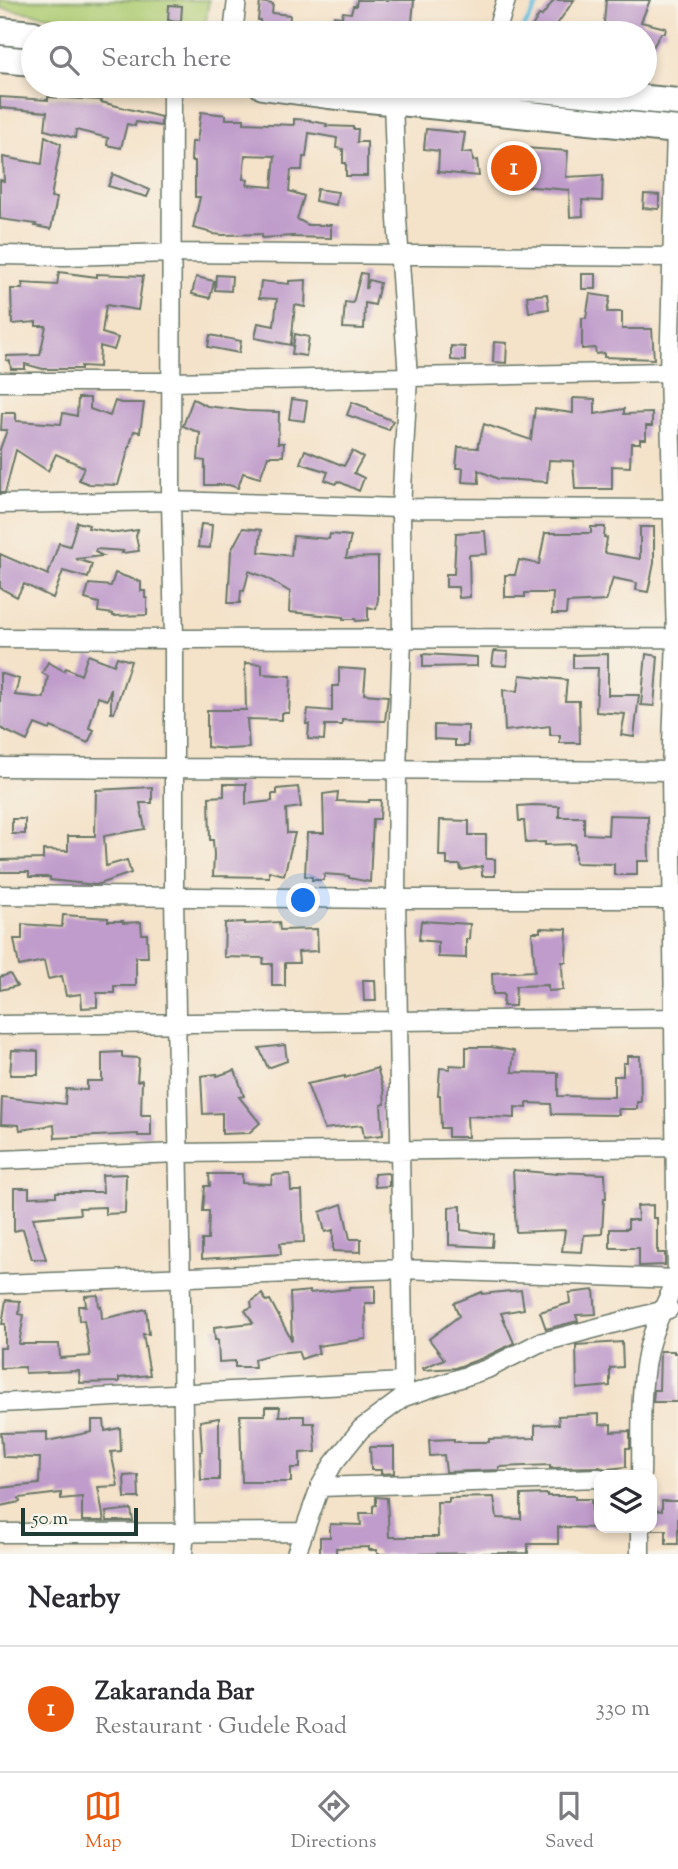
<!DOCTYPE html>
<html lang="en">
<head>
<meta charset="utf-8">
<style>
  body { margin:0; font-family:"Sorts Mill Goudy",serif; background:#f7f7f7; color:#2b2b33 }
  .controls { position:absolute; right:21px; bottom:21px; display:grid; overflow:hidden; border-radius:14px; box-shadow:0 4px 10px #0003 }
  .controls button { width:63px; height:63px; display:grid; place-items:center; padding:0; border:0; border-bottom:2px solid #e1e1e2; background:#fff; color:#2b2b33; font:35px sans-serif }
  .scale { position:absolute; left:21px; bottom:18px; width:117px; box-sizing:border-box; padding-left:7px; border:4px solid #1f3d34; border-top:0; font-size:19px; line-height:24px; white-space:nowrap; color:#1f3d34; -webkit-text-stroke:5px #f7f3e8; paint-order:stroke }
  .you { position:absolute; left:304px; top:901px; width:24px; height:24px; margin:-18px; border:5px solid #fff; border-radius:50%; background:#1a73e8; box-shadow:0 0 0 10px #1a73e833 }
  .badge { display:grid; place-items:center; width:46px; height:46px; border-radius:50%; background:#ea580c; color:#fff; font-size:23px; font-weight:700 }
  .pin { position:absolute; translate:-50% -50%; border:4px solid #fff; box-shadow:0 2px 7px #0006 }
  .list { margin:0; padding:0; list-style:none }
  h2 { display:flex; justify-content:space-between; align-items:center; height:91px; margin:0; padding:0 28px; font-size:30px }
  h2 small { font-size:23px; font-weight:400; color:#7c7c81 }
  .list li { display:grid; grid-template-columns:46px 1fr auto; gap:21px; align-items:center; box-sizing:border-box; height:126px; padding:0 28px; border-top:2px solid #e1e1e2 }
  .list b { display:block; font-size:26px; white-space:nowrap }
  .list p { margin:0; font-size:23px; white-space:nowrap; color:#7c7c81 }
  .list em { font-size:23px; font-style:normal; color:#7c7c81 }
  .icon { flex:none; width:38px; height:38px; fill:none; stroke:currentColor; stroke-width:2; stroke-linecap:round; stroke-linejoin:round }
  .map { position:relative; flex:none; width:678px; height:1554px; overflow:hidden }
  .search { position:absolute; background:#fff; box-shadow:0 4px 10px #0003; left:21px; right:21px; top:21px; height:77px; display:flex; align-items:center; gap:18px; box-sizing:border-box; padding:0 24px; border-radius:38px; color:#7c7c81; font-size:26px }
  .sheet { height:217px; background:#fff }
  nav { display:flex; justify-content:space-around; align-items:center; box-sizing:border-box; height:98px; border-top:2px solid #e1e1e2; background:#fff; font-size:19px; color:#7c7c81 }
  nav a { display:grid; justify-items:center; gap:4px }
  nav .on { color:#ea580c }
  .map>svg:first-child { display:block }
</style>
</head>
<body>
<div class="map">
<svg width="678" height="1554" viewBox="0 0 678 1554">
  <rect width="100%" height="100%" fill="#f7f3e8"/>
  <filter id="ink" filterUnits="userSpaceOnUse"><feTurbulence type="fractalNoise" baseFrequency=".0143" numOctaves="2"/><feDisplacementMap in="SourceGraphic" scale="14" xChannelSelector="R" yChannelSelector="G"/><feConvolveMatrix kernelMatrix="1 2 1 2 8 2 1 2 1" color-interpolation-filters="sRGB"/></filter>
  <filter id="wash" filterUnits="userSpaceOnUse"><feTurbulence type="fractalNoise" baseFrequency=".00686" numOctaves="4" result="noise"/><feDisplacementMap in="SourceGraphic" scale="28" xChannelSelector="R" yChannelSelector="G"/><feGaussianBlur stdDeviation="1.57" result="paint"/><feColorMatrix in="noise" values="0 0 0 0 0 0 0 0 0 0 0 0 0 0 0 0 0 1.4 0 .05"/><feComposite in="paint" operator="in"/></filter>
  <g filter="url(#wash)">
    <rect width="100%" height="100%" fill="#f4e2c9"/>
    <path fill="#aecc73" stroke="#668454" stroke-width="2" d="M0,0H209L204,33H154L0,8Z"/>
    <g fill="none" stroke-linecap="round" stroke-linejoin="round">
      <path stroke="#62bfe0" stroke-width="4.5" d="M521,33L540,0"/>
    </g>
    <g id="blocks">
      <path fill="#bf9ccb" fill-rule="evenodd" d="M357,0H414L411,33H332L334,16L342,17L343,12L351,13L353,6H356Z
        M554,0H574L551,33H528L539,15L542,16Z
        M606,0H650L641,22L666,28L665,33H661L645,61V33H603Z
        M260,2L273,4L272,13L290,15L289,27L260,25V20H258Z
        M169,5L182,6L181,21L168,20Z
        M0,97L48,100V97L102,100L101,102L161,117V126L136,122L135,126L127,124L121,148L107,145L108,138L76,130L75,138L45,130L47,112L0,108Z
        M201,112L226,115V119H244V123L294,125V119L310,120V121L327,124L326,126L353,127V129H358L357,142H367V176H346V163H343V149L336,148L337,138L309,133L306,157H303L302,170H291L289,191L304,196L297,219L308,225H331V238L292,237L293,236L262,238V234L223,235L213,234V233L193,228L200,197H195V161H191L192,142H197ZM245,155L275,156L272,187L247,185L248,180L243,179Z
        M426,129L465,133L462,153L472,152L473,161L477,160L479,176L438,172L439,151L424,149Z
        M45,136L61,144L51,197L57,198L51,229L35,226L36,224L0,219V180L4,181L3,157L42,164Z
        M524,148L568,151L566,177L603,175L602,201L582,200L583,216L570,217L569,190L522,186Z
        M113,174L150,190L147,197L108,186Z
        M317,189L338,192L336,205L315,201Z
        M644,194L659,195V209L643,208Z
        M59,272L97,277V274L143,276L138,310L106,305L102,333L118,338L114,350L100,346L99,367L81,366V369H43L25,364V369H11L10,361L6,360L7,356L40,355L46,326H36V322L12,324L11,289H23L22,283L57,285Z
        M361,273L367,274L366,289L369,280L380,283L375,305L365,303L364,329L343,328L345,302L353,303Z
        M582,274H596V289H582Z
        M216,275L232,276L231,291L215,290Z
        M196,277L214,281L210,298L192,294Z
        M306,280L305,307L295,305L291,345L255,338L258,323L274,326L277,299L259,298L261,281L289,284V281Z
        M547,294L549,309L529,312L527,296Z
        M590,294L610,297L607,312H622V329H652L654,359L604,357V353L596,354L595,348L582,349V318H586Z
        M295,334L309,337L306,356L292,354Z
        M210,335L241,341L239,353L208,347Z
        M494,342L507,343L506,363L493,362Z
        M451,346L465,347V361L451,360Z
        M78,398H90V409L110,416L115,401L121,403H144L140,432L134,431L118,485L89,484L79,480L84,467L56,454L48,471L16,450L5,493H0V449L7,430H1L2,413H16V421L61,424L63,413L77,416Z
        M573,398L595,399V414L624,409V414L652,413V426H646V439H640V443H631L630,467L612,466V489H575L573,461L549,460L547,482L498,479L478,470L479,483L462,482L463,468H456L458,447L478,448V443H479L484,424L531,440L535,408L573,413Z
        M193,399L207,406L246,411L279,412L278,443H284L283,456H268L260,478L243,473L238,488L229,485H205V461L198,460L200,433L183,426Z
        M292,399L307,401L304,421L289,419Z
        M352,402L368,408V410L393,421L389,430L347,415Z
        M305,450L344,466L352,451L363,457L354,473L364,478L359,491L338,481L336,484L325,480L328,472L300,463Z
        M77,522L89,525L88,528L117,533L138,530L136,536L139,551L122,553L123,551L96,549L95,552L103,556L76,559L92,564L88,578L63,571L53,598L24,584L17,597L0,588V554L48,575L59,543L70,546Z
        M201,524L212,525L210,548L198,547Z
        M591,527H605L604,537L607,538L605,553L640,559V527H654V563L648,592L636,590L637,583L613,578L606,601L567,603L566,614H552L553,593H525V597H505V575H515L519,560L539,564L545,533H591Z
        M243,528L261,530L259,552L291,556L293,536L329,539L330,534L351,536L346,558L378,557V599L376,609L368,607V620L356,621L355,619H343V617L289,612L290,592L265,577L249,571L244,591L241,590L240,603H228L231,551Z
        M485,531L487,554L469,555L470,597L459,598L458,587H446V574H454L456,533Z
        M115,573L141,582V591H145V598H147V615L113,616V614L98,612L99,603L85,599L89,584L111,586Z
        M494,651L508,652L507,666L492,665Z
        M423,654L477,657V666L423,667Z
        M608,654V695H639L634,737L621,735L625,714L596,712L598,668H573V655Z
        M646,654L658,656L654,706L641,705Z
        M88,655L114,665L117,657L131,661L114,713H111V689L107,700L98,697L89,728L94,730L88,743L51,727L50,730L35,724L27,741L0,728V673L19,679L15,695L44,698L48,676L42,673L48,662L64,671L66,668L81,675Z
        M245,663L262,664V674L291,676L289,713H282V720L247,719L249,748L227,749L207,747V710H246Z
        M339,668L366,670L364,694L388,696L385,721L342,720V725H325L324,740L308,739L309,724H306L308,709L332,711V686H339Z
        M520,675L567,680L565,701H579L580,743H560V735H550V726L505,731L503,690L518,691Z
        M434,725L468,726V746H455V740L434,739Z
        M224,784H246V804L272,801V794H277V789L298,787L301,807L286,809L287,833H295L284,875L269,871V877L213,876L214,855L213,840H210L209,797L224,796Z
        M152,787V803H140L145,829L104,836L106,866L127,860L131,873L96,885L50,880V877H29V872H0V860L43,859V850L68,851V836H95L96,790Z
        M338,792L337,801L369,802V800H381L380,819H373L370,882L349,878V876L324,874V880H312V877L305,876L307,833H324L323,794Z
        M533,805L559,806V817H584V834L608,835L609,815L648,816L649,861H637V875H614V864L575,863V844L545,845V842L526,843L524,821H519L518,806Z
        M12,819H25V834H12Z
        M440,820L469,821V835H486V859H495V876H482V866L461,870L460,865H447V856H439Z
        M63,915L108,918V921H123V923L141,922L142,934H147L148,957H136V986H114V993H97V1007L82,1008L81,994L66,996L62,976L48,979L44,961L19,966L14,939H22V924L62,927Z
        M421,921L470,924L469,939H466V958L438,957V942L419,940Z
        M245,922V924L279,922L280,930L317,929L318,951L298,952L299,963H285V986H272V964H263L264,958L224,957L225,923Z
        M540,928L567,929L566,962H562L563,990L548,991V985L516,986L515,1006H503L504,994H493L492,973L535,971L532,932H540Z
        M10,974L17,986L0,990V977Z
        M363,980H375L376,1001H364Z
        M285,1045L287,1061L268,1068L259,1048Z
        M466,1047H491L514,1051L512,1072L558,1073V1096L614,1097V1076H623V1063H627V1056H640L641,1102H637V1109H618L619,1115L552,1114L551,1104L527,1103V1108L515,1107V1118L467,1116L468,1137H448V1128H441L440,1095H438L440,1068L450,1069V1065L466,1066Z
        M12,1050L38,1051V1075H10Z
        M122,1052V1057L139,1058L137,1081L142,1080L141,1115H151V1136H138V1134L55,1138L54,1125L20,1130L19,1125L1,1124L2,1097L65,1104L66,1089L87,1090V1081H102V1053Z
        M377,1068L384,1091L385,1104L381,1105L383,1135L364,1137L362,1125L324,1129L307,1084L345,1076V1078Z
        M235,1070L244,1096L239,1097L260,1123L249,1133L222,1134V1113L203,1114L201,1076L217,1074V1076Z
        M513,1170L557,1174V1172L605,1174L606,1198H604L602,1234L584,1235L582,1252L562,1251L565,1230L516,1232Z
        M387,1173L389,1174V1186L375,1187L374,1174Z
        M126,1174L125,1213L105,1214V1207L79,1208L80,1214L33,1218L46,1259H32L23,1229L14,1231V1188H29V1197L56,1196V1192H103L102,1175Z
        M209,1174H242V1183L271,1184L272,1175L290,1174L291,1191H302L304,1242L280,1243L281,1254L202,1259V1240H208L209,1211H203L205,1186H210Z
        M342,1204L350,1239H361V1252L333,1251V1230L325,1232L320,1212Z
        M653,1205V1218H657V1250H658V1253H665V1265L639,1266V1248H610V1229H628V1220H638L637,1206Z
        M461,1206V1230L493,1234L492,1247L449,1245V1207Z
        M375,1286V1303H365L366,1339L317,1346L319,1353L301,1359L298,1351L276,1353L254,1359L255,1367H235V1361L219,1362L218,1340H215L214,1327L253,1323L245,1310L252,1307L251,1302L262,1294L266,1301L270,1300L292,1341L290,1293L310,1291V1293L349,1289V1287Z
        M521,1290L524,1309L501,1313L514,1343L483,1358L455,1368L424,1370L423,1368L444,1359L429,1339L459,1316L454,1303L482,1292V1294Z
        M594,1290L596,1314L576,1315L578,1321L546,1329L540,1312L570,1303L569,1293Z
        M98,1295L99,1307L101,1306L102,1319L146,1309L149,1334H143L150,1375L119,1378V1382L80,1383L79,1371L25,1373V1367L0,1368V1348H5V1324H2L6,1300L20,1301L19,1314L24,1315L19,1344H59L60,1358L90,1356L84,1320L79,1321L78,1306H86L85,1296Z
        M622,1342L623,1367L610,1368V1386L577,1389L576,1345Z
        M660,1351H674V1353H678V1402H653L654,1390H659Z
        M265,1407H280L279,1416H304V1423H314L316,1452L300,1453V1468H291V1482H242L240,1415H265Z
        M599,1414V1425L611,1424V1432L630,1431V1448H626V1467L606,1469L599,1467L550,1468V1465L499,1467V1470L446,1472L444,1455L430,1456L429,1440L454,1439V1442H489V1439L535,1438V1425L559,1424L558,1416Z
        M219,1418V1480H201L200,1452L202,1451L200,1421Z
        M92,1420H104L105,1431L120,1428L121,1451L111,1452L118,1486L98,1487L104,1521H82V1497L61,1499V1493L19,1498L20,1502L0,1506V1488L39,1484L40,1458L3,1457L1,1433L47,1432V1441L92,1432Z
        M370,1447H394V1473L381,1474V1470H371Z
        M138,1475L139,1498H125L124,1476Z
        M547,1494V1496H575V1499H591L592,1515H596V1528L558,1527V1544H528V1553L377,1554V1550H369V1547L336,1548V1554H320V1537H330V1524L361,1525L360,1513H373V1506L376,1505V1497L387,1498L389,1537H438L437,1502H449V1498L494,1497L497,1518L521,1519V1495Z
        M662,1501H678V1544H666V1530H653V1510L662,1511Z
        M131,1509L133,1521H107L106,1512Z"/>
    </g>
  </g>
  <g filter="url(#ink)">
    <use href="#blocks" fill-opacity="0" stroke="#6a7768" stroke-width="2"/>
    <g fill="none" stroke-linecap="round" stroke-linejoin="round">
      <defs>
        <path id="minor" d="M233,33L237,0
          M496,33L506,0
          M393,100L397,219L408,377L669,372
          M0,255L65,256L172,253L673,257
          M0,382H171L408,377L401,508L402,638L397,769L396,899L404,1397
          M0,504L171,501L401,508L678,509
          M0,638L174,639L171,501L172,86
          M0,767L678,771
          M0,895L396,899H672
          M0,1025L678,1018
          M0,1160L179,1153L678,1147
          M0,1284L402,1269L677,1279
          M0,1403L404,1382
          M641,1475C642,1436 639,1394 647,1355C652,1329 666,1303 677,1279L671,771L676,638L669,372L676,130
          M320,1487L599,1478
          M0,1533L304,1532
          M183,1554L185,1531L174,897V639L678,638
          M296,1554L320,1487L333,1464L361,1429L404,1397L487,1369L539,1343L669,1309
          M640,1554V1528"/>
        <path id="highway" d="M0,31L33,34
          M0,59L33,62
          M263,86L329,95L678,130
          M478,86L542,89L678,102"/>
      </defs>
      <use href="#minor" stroke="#6a7768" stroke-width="21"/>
      <use href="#highway" stroke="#6a7768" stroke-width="30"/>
      <use href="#minor" stroke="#fff" stroke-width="18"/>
      <use href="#highway" stroke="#fff" stroke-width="26"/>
    </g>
  </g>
</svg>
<div class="controls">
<button><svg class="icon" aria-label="layers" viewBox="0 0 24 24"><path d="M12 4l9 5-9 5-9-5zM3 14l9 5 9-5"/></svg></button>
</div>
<div class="scale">50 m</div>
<div class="you"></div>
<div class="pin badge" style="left:514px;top:168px">1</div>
<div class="search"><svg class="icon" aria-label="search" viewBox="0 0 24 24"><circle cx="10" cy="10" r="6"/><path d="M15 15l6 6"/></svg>Search here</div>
</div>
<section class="sheet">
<h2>Nearby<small></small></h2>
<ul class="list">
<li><span class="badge">1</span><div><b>Zakaranda Bar</b><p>Restaurant · Gudele Road</p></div><em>330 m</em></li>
</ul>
</section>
<nav>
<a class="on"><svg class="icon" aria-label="map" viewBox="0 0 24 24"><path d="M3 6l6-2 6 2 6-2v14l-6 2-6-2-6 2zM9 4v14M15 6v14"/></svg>Map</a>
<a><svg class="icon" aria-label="directions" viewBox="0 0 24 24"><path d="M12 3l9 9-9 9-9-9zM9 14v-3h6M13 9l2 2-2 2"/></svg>Directions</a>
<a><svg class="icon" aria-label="saved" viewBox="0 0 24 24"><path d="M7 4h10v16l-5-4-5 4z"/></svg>Saved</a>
</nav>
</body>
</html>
